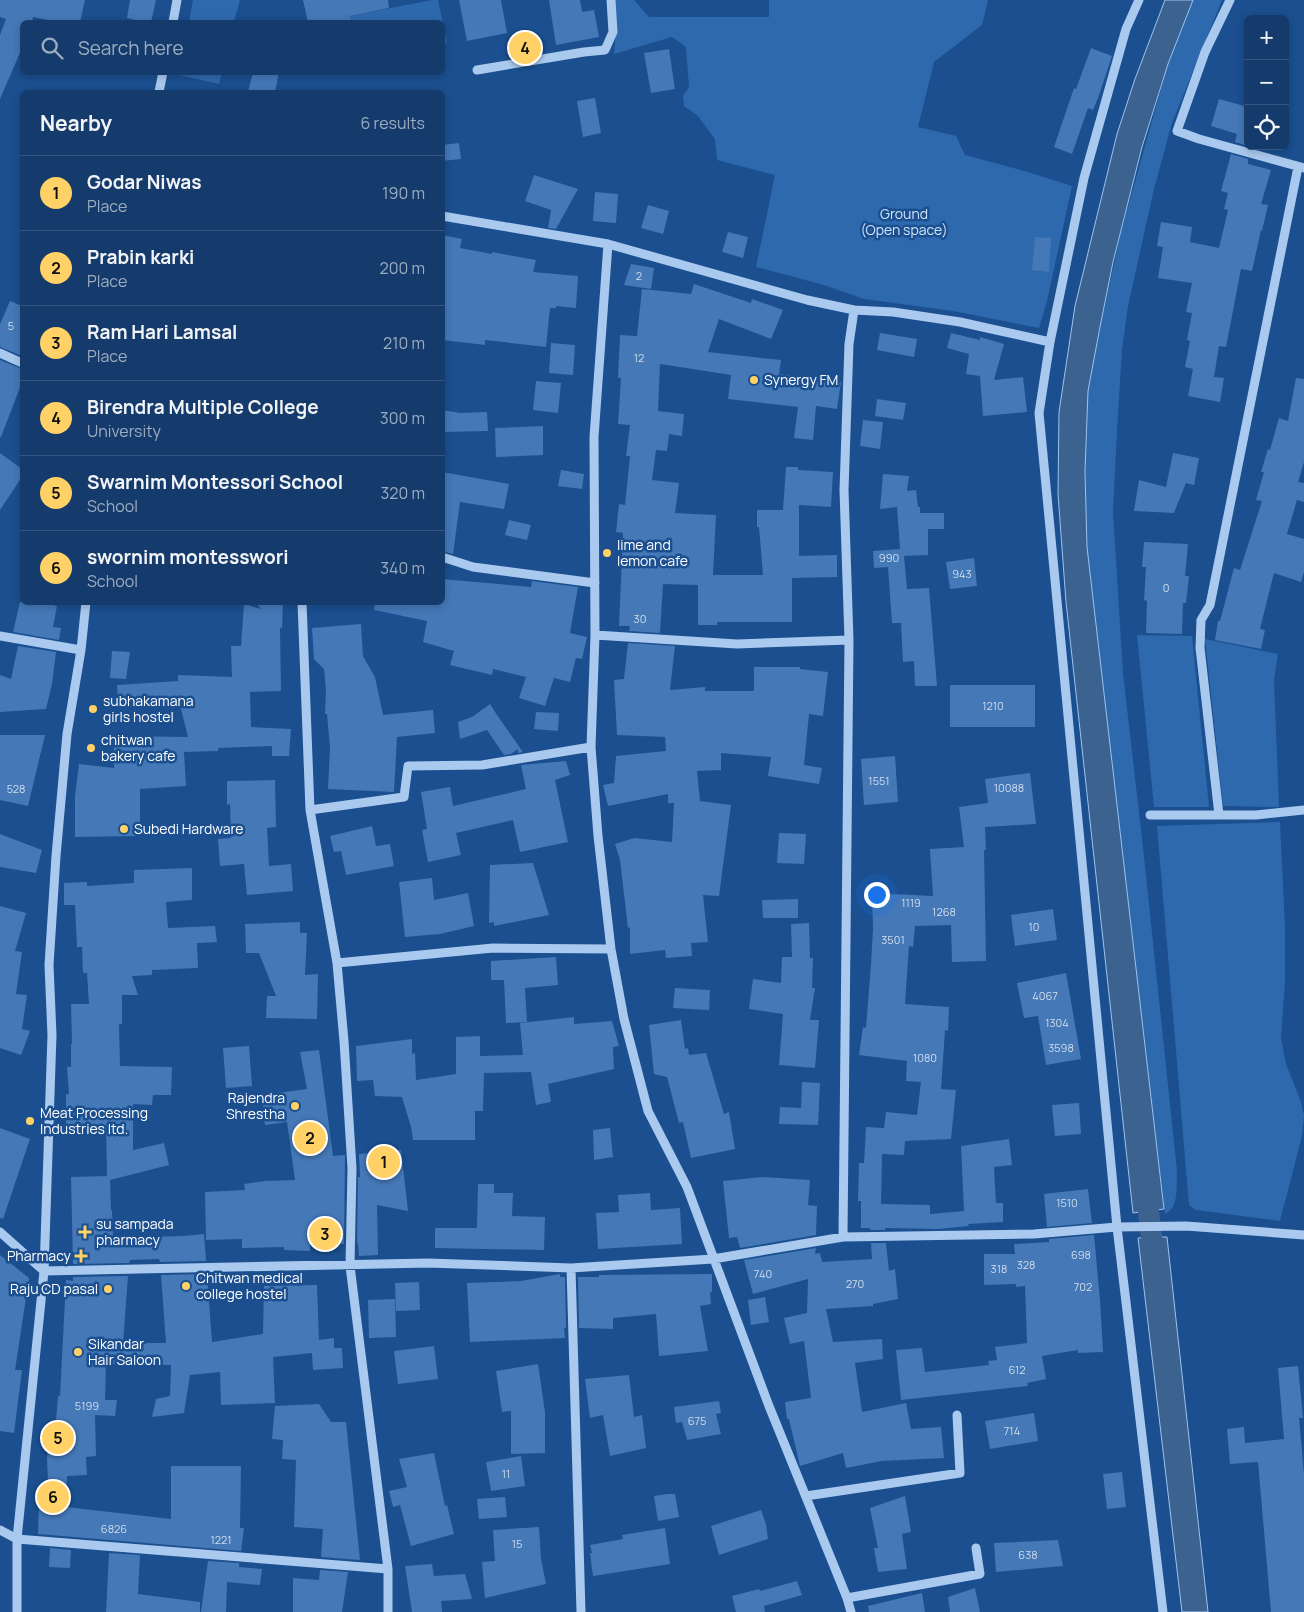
<!DOCTYPE html>
<html lang="en">
<head>
<meta charset="utf-8">
<style>
  body { margin:0; font-family:Manrope,sans-serif; background:#1d4271; color:#f1f3f6 }
  .controls { position:absolute; right:15px; top:15px; display:grid; overflow:hidden; border-radius:8px; box-shadow:0 2px 8px #0003 }
  .controls button { width:45px; height:45px; display:grid; place-items:center; padding:0; border:0; border-bottom:1px solid #33557e; background:#143b6b; color:#f1f3f6; font:25px sans-serif }
  .you { position:absolute; left:876px; top:894px; width:18px; height:18px; margin:-12px; border:4px solid #fff; border-radius:50%; background:#1a73e8; box-shadow:0 0 0 8px #1a73e833 }
  .badge { display:grid; place-items:center; width:32px; height:32px; border-radius:50%; background:#ffd166; color:#111; font-size:16px; font-weight:700 }
  .pin { position:absolute; translate:-50% -50%; border:2px solid #fff; box-shadow:0 1px 5px #0006 }
  .list { margin:0; padding:0; list-style:none }
  h2 { display:flex; justify-content:space-between; align-items:center; height:65px; margin:0; padding:0 20px; font-size:21px }
  h2 small { font-size:16px; font-weight:400; color:#9dadc1 }
  .list li { display:grid; grid-template-columns:32px 1fr auto; gap:15px; align-items:center; box-sizing:border-box; height:75px; padding:0 20px; border-top:1px solid #33557e }
  .list b { display:block; font-size:19px; white-space:nowrap }
  .list p { margin:0; font-size:16px; white-space:nowrap; color:#9dadc1 }
  .list em { font-size:16px; font-style:normal; color:#9dadc1 }
  .icon { flex:none; width:28px; height:28px; fill:none; stroke:currentColor; stroke-width:2; stroke-linecap:round; stroke-linejoin:round }
  .map { position:relative; flex:none; width:1304px; height:1612px; overflow:hidden }
  .search { position:absolute; background:#143b6b; box-shadow:0 2px 8px #0003; left:20px; top:20px; width:425px; height:55px; display:flex; align-items:center; gap:12px; box-sizing:border-box; padding:0 18px; border-radius:8px; color:#9dadc1; font-size:19px }
  .panel { position:absolute; background:#143b6b; box-shadow:0 2px 8px #0003; left:20px; top:90px; width:425px; height:515px; border-radius:8px }
  .map>svg:first-child { display:block }
</style>
</head>
<body>
<div class="map">
<svg width="1304" height="1612" viewBox="0 0 1304 1612">
  <rect width="100%" height="100%" fill="#1b4f8f"/>
  <path fill="#2e69ad" d="M193,0H240L234,22H189Z
    M432,0H438L447,43L443,44L442,22H351L350,16Z
    M612,0H634L649,17H769V0H988L982,25L934,62L918,127L956,136L965,155L1028,172L1072,186L1047,301L1039,328L953,311L864,299L824,285L756,267L775,175L717,160L715,139L698,116L684,106L683,96L689,87L686,47L672,37L614,54L616,32Z
    M1193,0H1222L1172,123L1153,193L1128,306L1122,350L1117,430L1113,512L1123,673L1143,847L1177,1171C1176,1184 1180,1208 1165,1214L1087,547L1085,471L1088,391L1100,327L1121,232L1168,64Z
    M180,73V72L222,73L219,84L179,75Z
    M1137,635L1192,636L1209,807H1154Z
    M1205,639L1278,654L1274,680L1279,807L1223,806Z
    M1280,822L1285,928V981L1281,1039L1286,1064L1301,1102L1304,1116L1302,1136L1280,1221L1196,1210L1189,1205L1157,826Z"/>
  <path fill="#3c6290" stroke="#9cc4f0" d="M1165,0H1193L1168,64L1142,147L1113,262L1100,327L1088,391L1085,471L1087,547L1164,1209L1133,1213L1066,602L1058,494L1059,412L1075,306L1117,134L1135,79Z
    M1152,1237H1167L1208,1612H1182L1138,1238Z"/>
  <g fill="none" stroke-linecap="round" stroke-linejoin="round">
    <path stroke="#3c6290" stroke-width="21" d="M1145,1182L1155,1266"/>
  </g>
  <path fill="#4478b7" d="M0,0H85L80,22H58L33,17L32,22H22V48L0,99V35L6,19L0,17Z
    M130,0H156L151,22H143L127,18Z
    M303,0H388L389,8L350,16L351,22H308Z
    M459,0H501L507,33L467,41Z
    M549,0H580L582,12L594,10L599,37L556,45Z
    M1091,48L1112,56L1098,98L1093,110L1088,108L1072,154L1054,147L1074,88L1076,89Z
    M669,49L675,89L651,93L644,53Z
    M253,72H279L275,92H248Z
    M595,98L601,133L583,137L577,101Z
    M1219,99L1248,107V146L1235,142L1237,134L1211,126Z
    M459,143L461,159L442,161V145Z
    M1231,154L1248,159V164L1271,170L1261,204L1268,205L1262,231L1261,230L1252,271L1241,269L1226,347L1219,346L1214,377L1224,378L1220,402L1188,396L1193,369L1185,367L1190,341L1187,340L1192,313L1186,312L1192,283L1158,278L1163,247L1157,246L1161,222L1192,227L1190,242L1219,248L1228,210L1224,209L1228,193L1221,191Z
    M534,175L578,189L556,229L548,228L551,210L525,201Z
    M595,192L618,194L616,223L593,221Z
    M648,205L669,211L663,234L641,228Z
    M728,232L748,237L743,258L722,252Z
    M442,235L462,239L460,248L492,254V252L536,260L533,272L578,276L576,308L556,306V308H550L546,347L485,340V345L442,340Z
    M1035,237L1051,238L1049,272L1032,270Z
    M631,264L654,268L651,289L624,285Z
    M694,284L751,303L752,299L783,310L771,339L719,319L708,352L781,360L779,374L841,382L837,409L816,406L813,440L794,438L798,407L728,399L731,375L660,364L658,411L684,414L682,436L669,434L667,451L656,450L652,480L679,483L675,513L716,515L713,575H763L759,527H757V510H783L786,467H798V470L833,472L831,507L799,505V556L837,555V577L792,578V622H717V625H698V585L663,584L660,633L629,631L630,626H619L623,533L616,532L619,504L625,505L630,456H626L630,425L618,424L621,378H618L620,335L637,336L642,289L691,294Z
    M10,301L22,306V356L0,347V324Z
    M880,333L917,339L914,357L877,350Z
    M951,333L980,340V337L1004,344L994,380L1023,377L1027,412L983,416L980,376L966,374L969,354L947,348Z
    M551,343L575,345L573,375L549,373Z
    M0,360L22,369V382L1,437H0Z
    M1296,378L1304,379V462L1298,482L1304,483V502L1297,500L1287,534L1304,539V572L1301,582L1274,573L1260,629L1265,630L1261,649L1215,640L1218,621H1220L1234,568L1240,570L1262,501L1256,500L1264,472H1261L1268,449L1270,450L1279,418L1288,421Z
    M536,381L561,383L558,413L533,410Z
    M877,399L906,403L903,420L875,416Z
    M442,410L460,413L487,412L488,431L442,432Z
    M863,420L883,422L880,449L860,446Z
    M543,426V455L496,457L495,428Z
    M0,453L22,469V477L0,510Z
    M1173,453L1199,458L1194,485L1186,483L1174,513L1134,511L1139,480L1166,487Z
    M561,470L584,474L582,489L558,486Z
    M442,472L509,484L504,509L460,502L453,554L442,551Z
    M883,474L909,476L907,491L916,490L918,507H920V513H944V529H928V555L904,556L907,589L929,588L937,686H915L914,661L903,662L901,623H892L888,567L874,568L873,551L900,549L897,507L880,509Z
    M509,520L531,525L527,540L505,535Z
    M1144,542L1188,544L1185,576H1189L1186,603H1183L1182,634L1146,633L1147,601L1144,600L1146,567H1142Z
    M974,558L977,586L950,589L946,562Z
    M442,579L531,587L532,581L578,587L570,633L587,637L582,659L576,658L570,682L554,678L545,706L519,698L526,677L493,669L492,675L450,665L454,651L423,642L427,621L374,610L375,602H442Z
    M20,602H42L57,606L53,627L61,628L59,640L13,632Z
    M255,602H283L282,629L280,627L281,691L250,692L251,727L291,729L289,756H272V746L218,748V751L184,752L186,786L140,789V836L75,837V796L79,764L114,768V736L188,737L179,701L151,700V703L118,705L117,685L178,681V675L232,677L231,646H241L244,604L261,609Z
    M361,624L363,656L375,677L383,715L433,710L435,733L397,737L394,792L328,789L330,748L327,714H325L326,690L324,669L314,659L312,628Z
    M628,643L675,646L670,690L705,687V691H754V667H800V669L828,672L823,716L809,714L804,765L822,768L819,784L768,776L771,757L721,753V770L697,771L700,801L731,805L719,896L703,895L708,942L691,943L692,956L666,958L665,950L630,954V927L628,928L620,860L615,844L634,838L672,842L674,803H668V794L608,806L603,785L614,783L616,756L666,751L665,737L617,735L614,680L624,679Z
    M18,646L56,652L52,684L46,709L0,712V675L11,679Z
    M112,651L130,652L126,679L110,678Z
    M950,685H1035V727H950Z
    M490,704L497,715L523,752L518,753V749L511,754L504,755L487,730L460,739L458,722L472,717Z
    M536,712L559,713L558,731L534,729Z
    M0,735H45L28,806L0,800Z
    M895,756L898,802L864,805L861,759Z
    M566,761L570,775L555,780L568,842L520,852L513,820L456,833L461,855L428,862L422,830L427,829L421,792L450,787L453,806L526,789L521,765Z
    M1030,773L1036,824L985,827L986,850H984L986,961L952,962L951,925L915,926L913,947L909,946L905,1004L949,1007L948,1031L945,1030L941,1089L956,1090L951,1139L905,1141L904,1155L882,1154L881,1204L930,1205V1214L964,1211L961,1146L1009,1139L1012,1165L994,1167L996,1203H1003V1222L968,1224L969,1226L938,1229L885,1228V1230H870V1228H861V1201H858L859,1163H864L866,1127L884,1128L886,1112L917,1115L921,1082L906,1081L907,1061L859,1055L863,1027L866,1028L871,964L873,929L872,895L892,894L933,896L930,849L964,847L959,807L988,803L985,779Z
    M275,780L276,827L267,828L269,866L291,864L293,891L247,895L244,864L220,866L218,839L231,838L230,804L227,805V781Z
    M372,826L376,846L390,844L394,866L346,875L341,851L334,852L330,836Z
    M779,833L806,834L804,864L777,863Z
    M0,834L42,850L36,873L0,867Z
    M533,863L549,915L494,926V922L489,923L490,865Z
    M192,868V900L166,902L168,928L215,926L217,942L197,943L198,968L152,970V975L132,976L138,995H122V1024H119L120,1066L172,1067L171,1095H153L152,1105L133,1104V1150L164,1143L169,1165L110,1180L111,1210H112L113,1238L183,1236L204,1234L206,1261L160,1262L159,1259L130,1260L129,1263L73,1264L71,1177L107,1176L106,1125L66,1126V1094H69L67,1067H71V1044H72L71,1004H89L87,973H83L82,947H77L75,905H64V883L87,882V886L134,883V870Z
    M432,878L434,900L468,893L474,926L440,934L405,937L399,882Z
    M798,899V918H763L762,900Z
    M0,906L26,913L15,951L22,952L16,994L27,995L22,1029L30,1031L21,1055L0,1048Z
    M1053,909L1057,940L1015,946L1011,915Z
    M300,922V933H307L305,975L318,974L317,1019L266,1018L267,996H276L259,953H246L245,924Z
    M809,923L810,958H813L812,988H815L810,1020H819L815,1068L779,1065L783,1014L749,1009L753,979L781,983L782,957H792L791,924Z
    M556,957L558,985L525,988L527,1022L506,1023L504,980H491V961Z
    M1066,973L1081,1059L1046,1065L1038,1016L1024,1018L1017,983Z
    M675,988L710,990L709,1010L673,1008Z
    M574,1017V1024L612,1021L619,1046L613,1047L614,1069L548,1084L551,1102L536,1105L531,1072L484,1073L483,1111H475V1140H413L411,1127L402,1097L375,1096L373,1080L357,1081L356,1046L412,1039V1054L415,1053L416,1080L456,1074V1037L480,1036V1056L523,1055L520,1023Z
    M681,1020L685,1049L688,1048L689,1055L706,1053L724,1114L729,1112L735,1149L691,1158L683,1122L679,1123L667,1077L654,1074L649,1025Z
    M249,1046L252,1086L226,1088L223,1048Z
    M319,1050L333,1156L345,1155L344,1244L310,1245V1251L284,1250V1247L242,1248V1239L206,1240L205,1192L245,1190L244,1184L265,1181L295,1180L287,1122L265,1125L262,1095L307,1089L300,1052Z
    M802,1082L820,1083L818,1125L779,1124L780,1107L801,1108Z
    M1079,1103L1081,1134L1055,1136L1052,1105Z
    M0,1128L30,1139L3,1219L0,1218Z
    M610,1128L613,1157L594,1160L593,1130Z
    M401,1150L408,1211L377,1205L378,1255L359,1256L358,1243L357,1244L358,1177H360L359,1154Z
    M763,1177L810,1180L808,1205L817,1206L816,1235L740,1248L737,1237L729,1238L723,1181Z
    M478,1184H494V1193H513L512,1216L545,1217L544,1250L435,1248V1228H477Z
    M1088,1189L1092,1223L1047,1227L1044,1194Z
    M650,1193L651,1210L680,1208L682,1244L598,1249L596,1213L619,1212L618,1195Z
    M1094,1235L1100,1300L1103,1352L1078,1353V1350L1042,1356L1046,1379L1027,1383L1028,1386L901,1400L896,1350L922,1348L925,1372L989,1365L988,1361L997,1360L995,1347L1027,1343L1025,1286L1016,1287V1284L984,1285V1254H1015L1014,1244L1049,1242V1239Z
    M871,1243H886L889,1271L895,1269L898,1299L873,1304V1306L826,1309L833,1342L882,1339L883,1359L855,1363L862,1412L906,1403L911,1429L941,1427L944,1458L882,1461L846,1468L843,1453L800,1466L789,1419H787L785,1402L811,1398L804,1341L790,1344L784,1318L807,1313L808,1279L753,1294L744,1260L816,1248L815,1254L820,1253L822,1262L872,1259Z
    M0,1255L29,1278L15,1370H22L14,1433L0,1431Z
    M207,1274L212,1342L263,1334L264,1286L317,1285L319,1340L334,1338V1348H342L343,1368L313,1370L312,1353L273,1357L275,1403L221,1405L220,1372L190,1375L184,1413L152,1417L156,1399L170,1396L171,1365L106,1364L105,1400H117L115,1416L95,1415L96,1456L86,1457L87,1475L67,1476L66,1507L171,1519V1466H241L240,1528H244L241,1551L38,1534L39,1502H49L47,1459L49,1433H55L58,1396H60L66,1280L73,1281V1277L128,1276L123,1343H166L161,1275Z
    M560,1274V1277H565L566,1328H564L565,1338L470,1342L467,1283L521,1281Z
    M712,1274V1292H710L711,1304L700,1306L708,1351L659,1356L656,1314L613,1318V1329L579,1328L578,1277H599V1275Z
    M419,1282L420,1310L396,1311L395,1283Z
    M765,1297L769,1322L751,1325L748,1300Z
    M395,1299L396,1337L369,1338L368,1300Z
    M434,1346L438,1379L398,1384L394,1351Z
    M538,1364L545,1412V1453L511,1454V1411L502,1412L496,1371Z
    M1298,1366L1303,1418H1299L1304,1474V1612H1271L1258,1462L1230,1464L1227,1429L1244,1427L1245,1443L1284,1439L1278,1368Z
    M629,1375L634,1417L642,1415L646,1448L610,1456L603,1415L590,1418L585,1379Z
    M719,1401L721,1413L716,1414L721,1434L687,1440L682,1422L676,1423L674,1407Z
    M319,1404L331,1422H346L360,1560L321,1557L323,1529L294,1527L296,1460L282,1459L283,1440L272,1439L275,1406Z
    M1034,1413L1038,1441L990,1449L985,1421Z
    M434,1453L445,1506L447,1505L454,1534L411,1546L400,1505L393,1507L389,1491L407,1487L399,1459Z
    M521,1456L525,1486L491,1491L486,1462Z
    M1122,1472L1126,1507L1107,1509L1103,1474Z
    M668,1494H675L679,1517L658,1521L654,1496Z
    M905,1496L911,1532L902,1534L907,1569L878,1572L874,1548H878L870,1508Z
    M505,1497L507,1517L479,1519L477,1499Z
    M761,1510L766,1524L768,1539L719,1555L711,1526Z
    M539,1527L541,1559L546,1584L485,1598L482,1562L495,1561L493,1530Z
    M665,1528L670,1564L593,1576L590,1553H592L590,1545L623,1539L622,1535Z
    M1058,1540L1063,1566L996,1572L994,1543Z
    M50,1548L71,1550L70,1568L49,1567Z
    M109,1553L140,1555L138,1594L200,1602V1612H106Z
    M208,1561L239,1563V1567L262,1569L260,1585L227,1582L226,1612H201Z
    M432,1564L434,1576L465,1574L472,1599L441,1601L442,1612H412L405,1566Z
    M320,1570L348,1572L342,1612H293V1578L319,1580Z
    M797,1581L802,1595L764,1606L765,1612H736L732,1596L759,1589L760,1591Z
    M975,1588L980,1612H950L948,1597Z
    M922,1593L925,1612H869L868,1606Z"/>
  <g fill="none" stroke-linecap="round" stroke-linejoin="round">
    <path stroke="#a9c9ee" stroke-width="9" d="M1139,0L1126,29L1084,178L1050,342L1039,413L1117,1227L1163,1612
      M1230,0L1205,52L1177,131L1199,139L1304,168
      M173,22L177,0
      M477,70L584,52L605,50L613,32L611,0
      M159,92L163,72
      M442,216L608,244L807,300L854,310L849,344L844,490L849,640L843,1237
      M608,244L594,437L595,635L591,747L598,836L611,949L624,1019L648,1111L687,1187L769,1406L847,1598L851,1612
      M854,310L893,312L960,322L1050,342
      M0,353L22,363
      M442,557L473,567L595,583
      M302,602L310,810L337,963L344,1041L352,1168L350,1266L388,1569V1612
      M595,635L737,644L849,640
      M0,636L81,650
      M310,810L404,797L408,766L482,765L591,747
      M1150,815H1256L1304,810
      M1219,815L1200,648L1201,620L1210,605L1298,167
      M337,963L493,948L611,949
      M0,1232L44,1271L428,1263L571,1268L713,1259L843,1237L1034,1234L1117,1227L1186,1226L1304,1235
      M571,1268L581,1612
      M806,1496L960,1473L957,1415
      M0,1530L17,1539L388,1569
      M847,1598L980,1574L976,1548
      M17,1612V1539L44,1271L52,1035L49,965L56,856L67,734L81,650L86,602"/>
  </g>
  <g fill="#ffd166" stroke="#1b4f8f" stroke-width="2">
    <circle cx="754" cy="380" r="5"/>
    <circle cx="607" cy="553" r="5"/>
    <circle cx="93" cy="709" r="5"/>
    <circle cx="91" cy="748" r="5"/>
    <circle cx="124" cy="829" r="5"/>
    <circle cx="295" cy="1106" r="5"/>
    <circle cx="30" cy="1121" r="5"/>
    <path d="M82.5 1224.5h5v5h5v5h-5v5h-5v-5h-5v-5h5z"/>
    <path d="M78.5 1248.5h5v5h5v5h-5v5h-5v-5h-5v-5h5z"/>
    <circle cx="186" cy="1286" r="5"/>
    <circle cx="108" cy="1289" r="5"/>
    <circle cx="78" cy="1352" r="5"/>
  </g>
  <g text-anchor="middle" stroke-width="5" stroke-linejoin="round" paint-order="stroke">
    <g font-size="11" fill="#d0dded">
      <text x="639" y="280">2</text>
      <text x="11" y="330">5</text>
      <text x="639" y="362">12</text>
      <text x="889" y="562">990</text>
      <text x="962" y="578">943</text>
      <text x="1166" y="592">0</text>
      <text x="640" y="623">30</text>
      <text x="993" y="710">1210</text>
      <text x="879" y="785">1551</text>
      <text x="1009" y="792">10088</text>
      <text x="16" y="793">528</text>
      <text x="911" y="907">1119</text>
      <text x="944" y="916">1268</text>
      <text x="1034" y="931">10</text>
      <text x="893" y="944">3501</text>
      <text x="1045" y="1000">4067</text>
      <text x="1057" y="1027">1304</text>
      <text x="1061" y="1052">3598</text>
      <text x="925" y="1062">1080</text>
      <text x="1067" y="1207">1510</text>
      <text x="1081" y="1259">698</text>
      <text x="1026" y="1269">328</text>
      <text x="999" y="1273">318</text>
      <text x="763" y="1278">740</text>
      <text x="855" y="1288">270</text>
      <text x="1083" y="1291">702</text>
      <text x="1017" y="1374">612</text>
      <text x="87" y="1410">5199</text>
      <text x="697" y="1425">675</text>
      <text x="1012" y="1435">714</text>
      <text x="506" y="1478">11</text>
      <text x="114" y="1533">6826</text>
      <text x="221" y="1544">1221</text>
      <text x="517" y="1548">15</text>
      <text x="1028" y="1559">638</text>
    </g>
    <g font-size="14" fill="#cfe3fa" stroke="#1b4f8f">
      <text x="904" y="219">Ground<tspan x="904" dy="16">(Open space)</tspan></text>
    </g>
    <g font-size="14" fill="#fff" stroke="#1b4f8f" text-anchor="start">
      <text x="764" y="385">Synergy FM</text>
      <text x="617" y="550">lime and<tspan x="617" dy="16">lemon cafe</tspan></text>
      <text x="103" y="706">subhakamana<tspan x="103" dy="16">girls hostel</tspan></text>
      <text x="101" y="745">chitwan<tspan x="101" dy="16">bakery cafe</tspan></text>
      <text x="134" y="834">Subedi Hardware</text>
      <text x="285" y="1103" text-anchor="end">Rajendra<tspan x="285" dy="16">Shrestha</tspan></text>
      <text x="40" y="1118">Meat Processing<tspan x="40" dy="16">Industries ltd.</tspan></text>
      <text x="96" y="1229">su sampada<tspan x="96" dy="16">pharmacy</tspan></text>
      <text x="71" y="1261" text-anchor="end">Pharmacy</text>
      <text x="196" y="1283">Chitwan medical<tspan x="196" dy="16">college hostel</tspan></text>
      <text x="98" y="1294" text-anchor="end">Raju CD pasal</text>
      <text x="88" y="1349">Sikandar<tspan x="88" dy="16">Hair Saloon</tspan></text>
    </g>
  </g>
</svg>
<div class="controls">
<button>+</button>
<button>−</button>
<button><svg class="icon" aria-label="locate" viewBox="0 0 24 24"><circle cx="12" cy="12" r="6"/><path d="M12 2v4M12 18v4M2 12h4M18 12h4"/></svg></button>
</div>
<div class="you"></div>
<div class="pin badge" style="left:384px;top:1162px">1</div>
<div class="pin badge" style="left:310px;top:1138px">2</div>
<div class="pin badge" style="left:325px;top:1234px">3</div>
<div class="pin badge" style="left:525px;top:48px">4</div>
<div class="pin badge" style="left:58px;top:1438px">5</div>
<div class="pin badge" style="left:53px;top:1497px">6</div>
<div class="search"><svg class="icon" aria-label="search" viewBox="0 0 24 24"><circle cx="10" cy="10" r="6"/><path d="M15 15l6 6"/></svg>Search here</div>
<section class="panel">
<h2>Nearby<small>6 results</small></h2>
<ul class="list">
<li><span class="badge">1</span><div><b>Godar Niwas</b><p>Place</p></div><em>190 m</em></li>
<li><span class="badge">2</span><div><b>Prabin karki</b><p>Place</p></div><em>200 m</em></li>
<li><span class="badge">3</span><div><b>Ram Hari Lamsal</b><p>Place</p></div><em>210 m</em></li>
<li><span class="badge">4</span><div><b>Birendra Multiple College</b><p>University</p></div><em>300 m</em></li>
<li><span class="badge">5</span><div><b>Swarnim Montessori School</b><p>School</p></div><em>320 m</em></li>
<li><span class="badge">6</span><div><b>swornim montesswori</b><p>School</p></div><em>340 m</em></li>
</ul>
</section>
</div>
</body>
</html>
